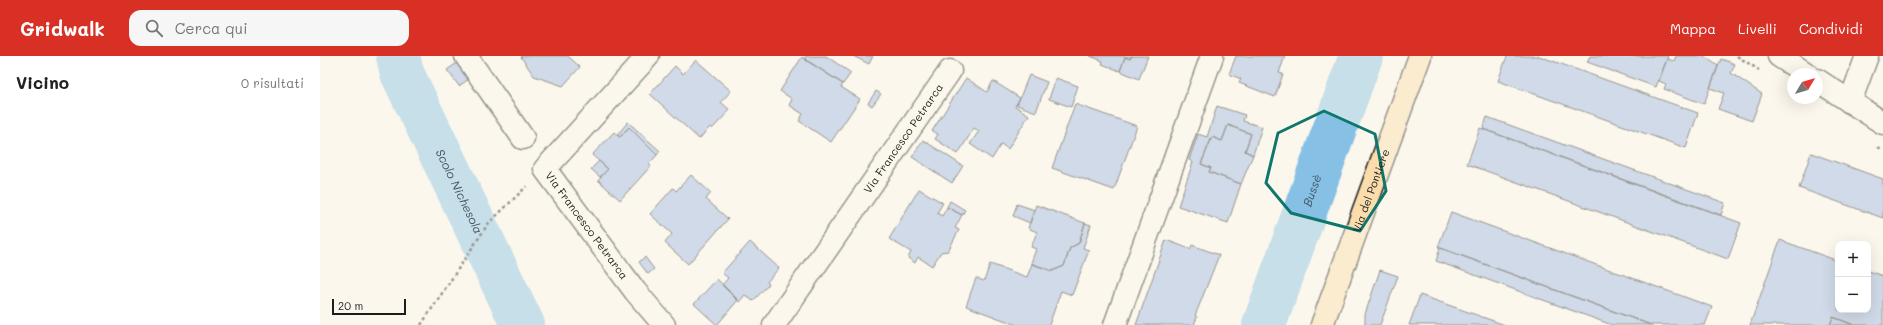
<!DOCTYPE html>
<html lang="it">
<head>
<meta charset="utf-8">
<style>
  body { margin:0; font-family:Mali,sans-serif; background:#f6f6f6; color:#222 }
  .controls { position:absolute; right:12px; bottom:12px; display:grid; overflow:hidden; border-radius:8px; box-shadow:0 4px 16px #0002 }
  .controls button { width:36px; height:36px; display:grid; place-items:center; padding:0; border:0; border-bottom:1px solid #e0e0e0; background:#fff; color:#222; font:20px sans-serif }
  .compass { position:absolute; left:1467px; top:12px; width:36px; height:36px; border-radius:50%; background:#fff; box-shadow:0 4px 16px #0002; rotate:52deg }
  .scale { position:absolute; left:12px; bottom:10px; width:74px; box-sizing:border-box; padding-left:4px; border:2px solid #1c1c1c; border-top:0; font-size:11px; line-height:14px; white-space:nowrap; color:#1c1c1c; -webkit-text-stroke:3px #fbf7ec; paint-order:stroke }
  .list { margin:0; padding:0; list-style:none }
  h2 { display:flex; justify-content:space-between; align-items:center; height:52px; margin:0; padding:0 16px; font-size:17px }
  h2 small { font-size:13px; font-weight:400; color:#767676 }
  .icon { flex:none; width:22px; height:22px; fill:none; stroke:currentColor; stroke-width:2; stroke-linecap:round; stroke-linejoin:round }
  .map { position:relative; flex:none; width:1563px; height:269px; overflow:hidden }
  header { display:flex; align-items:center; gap:24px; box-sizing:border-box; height:56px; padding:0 20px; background:#d93025; color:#fff }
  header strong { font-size:19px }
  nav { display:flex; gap:22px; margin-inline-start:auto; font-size:14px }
  .search { width:280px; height:36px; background:#f6f6f6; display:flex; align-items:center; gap:10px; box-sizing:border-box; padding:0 14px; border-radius:12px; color:#767676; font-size:15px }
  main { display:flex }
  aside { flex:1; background:#fff }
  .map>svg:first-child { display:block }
</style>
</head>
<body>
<header>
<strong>Gridwalk</strong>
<div class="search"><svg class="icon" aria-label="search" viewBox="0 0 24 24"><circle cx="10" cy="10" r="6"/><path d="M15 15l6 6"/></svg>Cerca qui</div>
<nav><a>Mappa</a><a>Livelli</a><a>Condividi</a></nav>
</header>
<main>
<aside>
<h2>Vicino<small>0 risultati</small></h2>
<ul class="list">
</ul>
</aside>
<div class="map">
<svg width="1563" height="269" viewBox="0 0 1563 269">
  <rect width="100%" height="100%" fill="#fbf7ec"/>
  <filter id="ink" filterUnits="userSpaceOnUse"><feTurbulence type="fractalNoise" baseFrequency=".025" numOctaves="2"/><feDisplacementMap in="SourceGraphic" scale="8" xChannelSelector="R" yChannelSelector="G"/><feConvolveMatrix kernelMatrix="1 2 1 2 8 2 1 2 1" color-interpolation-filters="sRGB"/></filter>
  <g filter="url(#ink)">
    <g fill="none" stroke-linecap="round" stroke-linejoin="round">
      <g stroke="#87c0e5" stroke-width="44">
        <path id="s1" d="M78,0L82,17L203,269"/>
        <path id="s2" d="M944,269L1041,0"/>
      </g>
    </g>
    <path fill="#9db6e2" stroke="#1c1c1c" d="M202,0H248L260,11L243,30L214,20L201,1Z
      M486,0H506L531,17L523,28L484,3Z
      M533,0H553L549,8Z
      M770,0H812L810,3L805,1L800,15L782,8L783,5Z
      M812,0H828L819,23L800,15L805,1L810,3Z
      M916,0H965L959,17L963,18L955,41L919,27L921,23L909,18Z
      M1187,0H1219L1378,57L1366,92L1178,25Z
      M1270,0H1348L1336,31L1267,6Z
      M1356,0H1384L1398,10L1384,48L1344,33L1346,28L1339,25L1347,3L1354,5Z
      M482,1L523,28L521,31L540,43L511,86L479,65L483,58L469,49L472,43L460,35Z
      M1401,3L1415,8L1411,17L1442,38L1432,65L1398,53L1404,37L1390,32Z
      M376,4L411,35L401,46L410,54L392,73L390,71L379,83L330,38L355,10L363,18Z
      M137,7L149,23L139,30L127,14Z
      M709,19L727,26L716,56L697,49Z
      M646,22L667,36L673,25L700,42L695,50L709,59L688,93L681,88L672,103L650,88L659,75L654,72L638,98L615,83L618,78L612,75Z
      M736,22L758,30L751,51L729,43Z
      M556,35L561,38L552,50L548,47Z
      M755,48L817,70L794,134L732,112Z
      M897,50L925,59L923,65L942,71L933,99L925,95L931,78L908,69L902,85L892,81L881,108L891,112L889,116L921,128L908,167L858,150L873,106L869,104L878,78L887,81Z
      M1167,61L1405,147L1401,159L1163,73Z
      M308,66L340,95L337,99L309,71L300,81L297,79Z
      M908,69L931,78L925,95L933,99L921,128L889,116L891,112L881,108L892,81L902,85Z
      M309,71L337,99L329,108L331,110L300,144L278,124L288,113L272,99L294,76L300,81Z
      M1160,72L1421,167L1408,203L1147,108Z
      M603,84L643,110L632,127L592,101Z
      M1491,97L1563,123V162L1479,132Z
      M279,105L288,113L280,121L271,113Z
      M371,119L391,137L386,143L408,163L368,208L345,187L352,178L330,158L353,132L356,135Z
      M599,133L623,147L617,157L622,160L627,151L642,159L635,172L639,174L628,195L621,196L612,210L598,201L595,207L588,202L591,196L569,183Z
      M630,145L645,154L642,159L627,151Z
      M697,148L715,154L710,167L693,160Z
      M716,149L765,167L759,187L750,192L744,210L732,215L711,207L716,193L711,191L717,176L708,172Z
      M1131,156L1392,251L1385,269H1331L1118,191Z
      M765,167L771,169L763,192L769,194L752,239L741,235L729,269H697L646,250L656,222L664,225L670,208L707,221L712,208L732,215L744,210L750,192L759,187Z
      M846,184L870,193L872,189L899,199L875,260L877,261L874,269H816Z
      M1460,184L1518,205V254H1548V215L1563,220V269H1534L1513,261L1510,269H1430Z
      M430,186L459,212L447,226L449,228L433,245L425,239L419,246L402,229L408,222L402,217Z
      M1120,192L1331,269H1292L1116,205Z
      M325,201L334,213L328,218L319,206Z
      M1060,214L1078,220L1060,269H1045V258Z
      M397,223L418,244L397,269L374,248Z
      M1100,239L1185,269H1089Z
      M1513,261L1534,269H1510Z"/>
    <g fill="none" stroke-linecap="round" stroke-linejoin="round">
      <defs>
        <g id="minor">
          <path d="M146,0L203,82"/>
          <path id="s3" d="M328,0L225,113L315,235L344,269"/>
          <path d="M1459,0L1487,18"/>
          <path d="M1497,24L1563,67"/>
          <path d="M1530,46L1547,0"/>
          <path id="s4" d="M454,269L630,15"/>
          <path d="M795,269L892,0"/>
        </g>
        <g id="major">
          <path id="s5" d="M1002,269L1100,0"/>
        </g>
      </defs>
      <use href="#minor" stroke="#1c1c1c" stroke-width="25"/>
      <use href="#major" stroke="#1c1c1c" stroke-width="25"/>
      <path stroke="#1c1c1c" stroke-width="2.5" stroke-dasharray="3 3" stroke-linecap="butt" d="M1417,0L1439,14
        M1558,91L1563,94
        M101,269L168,168L207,130"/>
      <use href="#minor" stroke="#fbf7ec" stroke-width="22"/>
      <use href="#major" stroke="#faddab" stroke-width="22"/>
    </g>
  </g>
  <path d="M0 0H1563V269H0ZM1004,55L1055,78L1066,135L1040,175L971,157L946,127L958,77Z" fill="#fbf7ec" fill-opacity=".55" fill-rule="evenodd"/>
  <path fill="none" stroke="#0f766e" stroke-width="3" stroke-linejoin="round" d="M1004,55L1055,78L1066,135L1040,175L971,157L946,127L958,77Z"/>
  <g text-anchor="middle" stroke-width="3" stroke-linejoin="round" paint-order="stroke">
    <g font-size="11" fill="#1c1c1c" stroke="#fbf7ec">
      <text dy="4" stroke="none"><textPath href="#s4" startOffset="227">Via Francesco Petrarca</textPath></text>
      <text dy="4" stroke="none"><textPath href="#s5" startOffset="143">Via del Pontiere</textPath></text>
      <text dy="4" stroke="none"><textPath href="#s3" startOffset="223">Via Francesco Petrarca</textPath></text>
    </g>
    <g font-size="12" font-style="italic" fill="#415562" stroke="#fbf7ec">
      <text dy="4" stroke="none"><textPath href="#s2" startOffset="143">Bussè</textPath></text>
      <text dy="4" stroke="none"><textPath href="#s1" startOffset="149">Scolo Nichesola</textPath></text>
    </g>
  </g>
</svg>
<div class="controls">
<button>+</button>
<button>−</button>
</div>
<svg class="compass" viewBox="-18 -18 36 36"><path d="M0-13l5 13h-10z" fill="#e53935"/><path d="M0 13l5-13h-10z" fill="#767676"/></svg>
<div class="scale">20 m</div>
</div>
</main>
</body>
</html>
